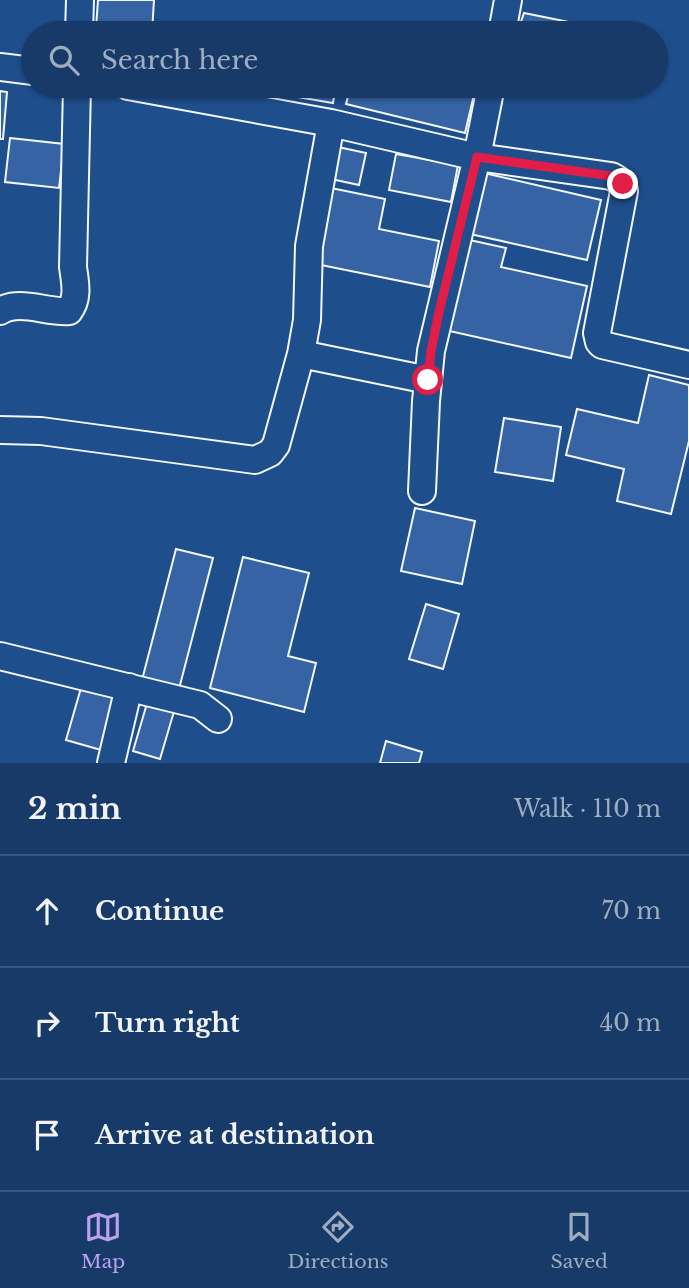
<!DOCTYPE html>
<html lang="en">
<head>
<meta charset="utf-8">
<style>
  body { margin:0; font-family:"Libre Baskerville",serif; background:#244571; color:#f1f3f6 }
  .stop { position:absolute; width:21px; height:21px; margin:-16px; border:5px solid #e11d48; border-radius:50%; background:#fff }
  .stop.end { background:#e11d48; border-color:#fff; box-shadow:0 2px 7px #0008 }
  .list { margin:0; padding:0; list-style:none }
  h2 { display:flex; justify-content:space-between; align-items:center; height:91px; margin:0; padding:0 28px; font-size:30px }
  h2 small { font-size:23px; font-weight:400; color:#9eadc0 }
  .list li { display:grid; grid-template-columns:46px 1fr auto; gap:21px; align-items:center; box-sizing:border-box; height:112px; padding:0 28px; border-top:2px solid #36547d }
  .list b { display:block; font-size:26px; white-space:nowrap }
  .list em { font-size:23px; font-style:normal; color:#9eadc0 }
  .icon { flex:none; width:38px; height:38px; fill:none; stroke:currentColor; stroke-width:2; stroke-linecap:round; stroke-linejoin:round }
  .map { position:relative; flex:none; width:689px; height:763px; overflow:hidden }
  .search { position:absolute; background:#173a69; box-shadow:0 2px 5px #0004; left:21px; right:21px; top:21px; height:77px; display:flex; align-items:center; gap:18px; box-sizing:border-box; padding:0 24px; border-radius:38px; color:#9eadc0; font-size:26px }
  .sheet { height:427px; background:#173a69 }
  nav { display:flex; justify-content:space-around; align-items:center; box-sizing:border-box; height:98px; border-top:2px solid #36547d; background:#173a69; font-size:19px; color:#9eadc0 }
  nav a { display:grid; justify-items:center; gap:4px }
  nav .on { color:#bca0f2 }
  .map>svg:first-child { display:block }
</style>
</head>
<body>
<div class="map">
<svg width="689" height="763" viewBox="0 0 689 763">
  <rect width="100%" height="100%" fill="#1f4e8c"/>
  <path fill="#3563a3" stroke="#f2f6ff" stroke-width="2" d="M98,0H154L152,32H119L96,28Z
    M524,13L574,23L572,33H517Z
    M275,86H336L333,103L274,93Z
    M351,86H476L465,133L346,104Z
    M0,91L7,92L3,139H0Z
    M10,138L64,144L59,188L5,182Z
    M338,147L366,153L359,185L331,179Z
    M396,154L458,165L451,202L389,190Z
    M484,173L601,200L587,260L470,234Z
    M331,188L385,199L379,229L439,241L430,287L316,264Z
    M465,239L506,248L501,267L587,286L571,358L445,330Z
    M649,375L689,385V441L671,514L617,501L624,469L566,455L577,409L638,423Z
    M504,418L561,427L553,481L495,472Z
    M415,508L475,521L462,584L401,571Z
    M176,549L213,558L179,689L142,680Z
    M243,557L309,573L288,656L316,663L304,712L210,688Z
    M426,604L459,614L443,669L409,659Z
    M83,681L118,691L101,750L66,740Z
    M148,700L175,708L160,759L133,751Z
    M386,741L422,752L419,763H380Z"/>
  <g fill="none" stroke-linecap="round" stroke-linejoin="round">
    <defs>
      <path id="minor" d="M79,33L80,0
        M502,33L508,0
        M0,67L33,71
        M128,86L331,123L477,157L611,176C619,180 623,183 624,191L597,333L599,342L602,345L689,365
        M0,311C20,299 47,313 69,311C79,298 75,282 73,267L77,86
        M301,354L428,380
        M0,430L41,431L255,460L270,453L276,445L301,354L307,320L309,246L331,123
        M422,491L426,401L431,351L477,157L491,86
        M0,656L200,705L218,719
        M111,763L129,687"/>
    </defs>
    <use href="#minor" stroke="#f2f6ff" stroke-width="30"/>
    <use href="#minor" stroke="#1f4e8c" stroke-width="26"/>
  </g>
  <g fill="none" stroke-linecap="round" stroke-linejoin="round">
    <path stroke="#e11d48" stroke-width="9" d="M428,380L431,351L439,312L477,157L611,176L618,179L623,184"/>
  </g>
</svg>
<div class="stop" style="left:428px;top:380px"></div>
<div class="stop end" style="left:623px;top:184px"></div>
<div class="search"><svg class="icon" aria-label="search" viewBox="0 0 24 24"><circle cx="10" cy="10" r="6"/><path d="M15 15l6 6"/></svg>Search here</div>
</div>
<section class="sheet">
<h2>2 min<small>Walk · 110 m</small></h2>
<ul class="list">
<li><svg class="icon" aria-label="ahead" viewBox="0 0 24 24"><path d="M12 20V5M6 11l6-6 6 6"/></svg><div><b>Continue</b></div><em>70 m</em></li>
<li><svg class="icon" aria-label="right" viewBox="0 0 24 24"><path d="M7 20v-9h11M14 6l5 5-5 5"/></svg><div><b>Turn right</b></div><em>40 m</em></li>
<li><svg class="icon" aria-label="arrive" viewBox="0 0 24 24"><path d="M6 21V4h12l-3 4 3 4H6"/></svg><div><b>Arrive at destination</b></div></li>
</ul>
</section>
<nav>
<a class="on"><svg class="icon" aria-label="map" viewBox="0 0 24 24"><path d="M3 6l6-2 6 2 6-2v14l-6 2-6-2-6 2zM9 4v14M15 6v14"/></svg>Map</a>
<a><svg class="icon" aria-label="directions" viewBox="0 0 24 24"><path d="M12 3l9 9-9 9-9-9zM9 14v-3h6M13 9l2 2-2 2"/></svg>Directions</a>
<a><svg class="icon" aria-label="saved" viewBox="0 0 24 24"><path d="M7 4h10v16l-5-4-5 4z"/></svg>Saved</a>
</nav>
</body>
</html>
